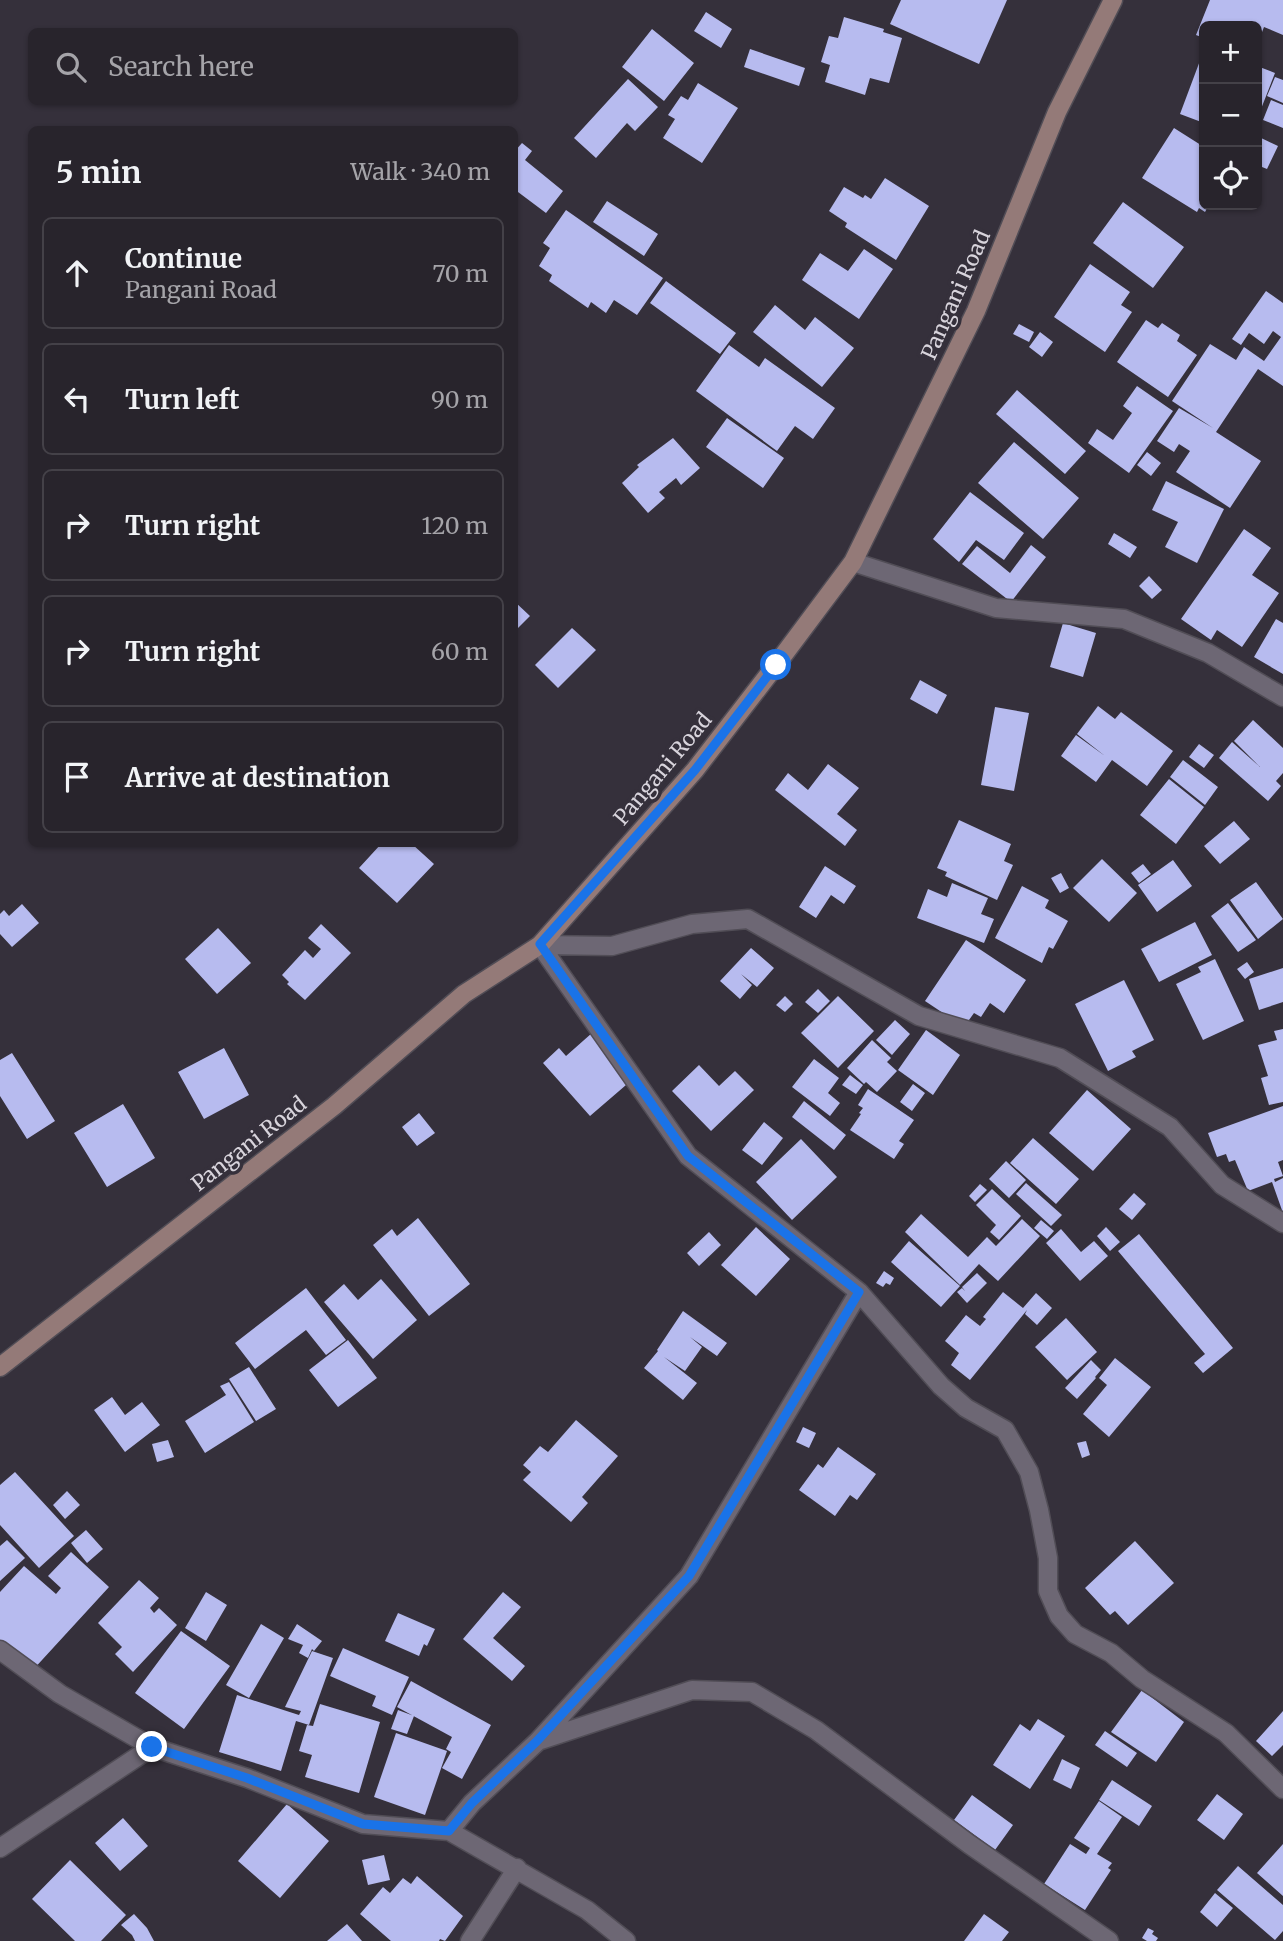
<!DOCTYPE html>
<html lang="en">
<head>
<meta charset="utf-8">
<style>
  body { margin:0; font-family:Merriweather,serif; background:#343038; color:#f1f3f6 }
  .controls { position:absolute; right:21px; top:21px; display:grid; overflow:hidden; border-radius:10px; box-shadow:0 2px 5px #0004 }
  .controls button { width:63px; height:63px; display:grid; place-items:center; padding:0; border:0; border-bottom:2px solid #444148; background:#28242c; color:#f1f3f6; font:35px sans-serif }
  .stop { position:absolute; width:21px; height:21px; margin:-16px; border:5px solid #1a73e8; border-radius:50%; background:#fff }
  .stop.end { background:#1a73e8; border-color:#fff; box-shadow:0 2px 7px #0008 }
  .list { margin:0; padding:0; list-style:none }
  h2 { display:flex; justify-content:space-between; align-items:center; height:91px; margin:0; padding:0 28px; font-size:30px }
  h2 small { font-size:23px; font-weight:400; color:#a5a4a9 }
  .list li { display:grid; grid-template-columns:46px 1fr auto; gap:21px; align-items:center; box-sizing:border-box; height:112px; margin:0 14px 14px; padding:0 14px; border:2px solid #444148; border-radius:10px }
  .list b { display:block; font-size:26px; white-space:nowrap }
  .list p { margin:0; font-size:23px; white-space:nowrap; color:#a5a4a9 }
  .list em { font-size:23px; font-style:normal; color:#a5a4a9 }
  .icon { flex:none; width:38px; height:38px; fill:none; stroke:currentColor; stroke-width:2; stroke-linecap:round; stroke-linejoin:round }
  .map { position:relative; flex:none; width:1283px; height:1941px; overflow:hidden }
  .search { position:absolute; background:#28242c; box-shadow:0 2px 5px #0004; left:28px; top:28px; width:490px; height:77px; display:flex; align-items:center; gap:18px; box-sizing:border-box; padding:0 24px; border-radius:10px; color:#a5a4a9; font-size:26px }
  .panel { position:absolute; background:#28242c; box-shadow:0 2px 5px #0004; left:28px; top:126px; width:490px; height:721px; border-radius:10px }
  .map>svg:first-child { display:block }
</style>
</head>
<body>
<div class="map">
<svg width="1283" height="1941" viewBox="0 0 1283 1941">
  <rect width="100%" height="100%" fill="#35303b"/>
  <path fill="#b7bbef" d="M901,0H1007L979,64L890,24Z
    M1210,0H1283V35L1264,27L1257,45V26H1204V38L1196,35Z
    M706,12L732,29L721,48L694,31Z
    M844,17L884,29L883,32L902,38L889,83L870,78L865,95L825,82L830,65L821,62L829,36L838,38Z
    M652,29L694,63L664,101L622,67Z
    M750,49L805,68L799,86L744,67Z
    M1204,50V123L1180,114Z
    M1257,66L1275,73L1261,109L1257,107Z
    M1275,77L1283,80V103L1267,96Z
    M628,79L658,107L635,131L627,123L596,158L574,138Z
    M698,83L738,108L702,163L663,138L675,119L668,115L681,96L688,100Z
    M1271,100L1283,105V128L1263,120Z
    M1174,128L1204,147V205H1209L1205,212L1199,208L1197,212L1142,178Z
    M1257,136L1278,146L1267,169L1257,165Z
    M522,143L532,151L525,160L563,191L546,213L514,189V152Z
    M885,178L929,206L896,260L845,227L847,223L829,211L844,187L863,198L865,195L871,199Z
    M607,201L658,234L644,256L593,222Z
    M1123,202L1184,247L1153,288L1093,243Z
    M566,210L663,278L637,315L614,300L606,313L591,302L588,308L549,281L552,275L539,266L550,248L543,243Z
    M864,249L893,269L859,319L802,280L820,253L848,271Z
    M1090,264L1130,292L1121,305L1132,312L1105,352L1054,317Z
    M666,281L736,333L720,354L650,303Z
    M1266,291L1283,303V386L1258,369L1216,432L1261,461L1230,508L1176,472L1190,451L1179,444L1174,452L1157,441L1179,408L1213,428L1172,401L1210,344L1236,360L1244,347L1264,361L1281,337L1273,331L1264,344L1249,333L1241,345L1232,339Z
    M775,305L805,330L815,317L854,348L822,387L753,332Z
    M1146,320L1158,328L1162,323L1180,335L1177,341L1197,355L1168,397L1117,362Z
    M1019,324L1034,332L1029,342L1013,334Z
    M1040,332L1053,342L1042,357L1029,347Z
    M729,345L759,367L765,358L835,408L813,439L795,426L777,451L696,391Z
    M1137,386L1173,411L1129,473L1088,443L1097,429L1113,440L1132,413L1123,406Z
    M1017,390L1086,451L1065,474L996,414Z
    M727,418L784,458L763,488L706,447Z
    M673,438L700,468L681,485L676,478L659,492L665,498L648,513L622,483L639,467L637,465Z
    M1014,442L1079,498L1043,539L978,483Z
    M1147,452L1161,463L1151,476L1137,465Z
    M1166,481L1224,509L1197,563L1165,547L1178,522L1152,510Z
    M970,492L1024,533L1004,560L976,540L959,562L933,539Z
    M1244,529L1271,548L1252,575L1279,593L1242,647L1217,630L1211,640L1181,619Z
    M1114,533L1137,547L1130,558L1108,544Z
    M1031,545L1046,557L1011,602L962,564L977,546L1010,573Z
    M1149,576L1162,590L1152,599L1139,586Z
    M514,601L530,616L514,632Z
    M1276,619L1283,623V674L1254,657Z
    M1063,623L1096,633L1083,677L1050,667Z
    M572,628L596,650L558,688L535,665Z
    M920,680L947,695L937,714L910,699Z
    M1098,706L1115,719L1121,712L1173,751L1147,786L1112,760L1096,782L1061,756L1076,735L1105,756L1077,734Z
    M995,707L1029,713L1014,791L981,785Z
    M1253,720L1283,748V773L1276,781L1281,786L1268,801L1219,758L1232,742L1260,767L1234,741Z
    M1199,744L1214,755L1204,768L1189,757Z
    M1183,760L1218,787L1205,805L1170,777Z
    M828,764L859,788L837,814L857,830L845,846L775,790L788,773L808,790Z
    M1169,779L1204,807L1176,844L1140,815Z
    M959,820L1011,844L1004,861L1013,865L997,900L945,876L947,872L937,868Z
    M1234,821L1250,839L1220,864L1204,846Z
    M381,844H412L434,864L397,903L359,868Z
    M1102,859L1137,893L1109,922L1073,888Z
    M1173,860L1192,886L1157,912L1138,885Z
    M1143,864L1151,874L1139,883L1131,873Z
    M825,866L856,886L844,904L831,895L816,918L799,907Z
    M1061,873L1069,888L1060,893L1051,878Z
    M1256,882L1283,919L1258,939L1230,900Z
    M952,883L988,898L981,914L994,919L984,943L917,918L928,889L947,897Z
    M1022,886L1049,900L1045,908L1068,921L1053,949L1049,947L1042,963L995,938Z
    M1228,903L1256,940L1238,952L1211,916Z
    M22,904L39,923L12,947L0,934V914L4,910L9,916Z
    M1195,922L1212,955L1159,982L1141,949Z
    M321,924L351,953L305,1000L287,984L289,982L282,975L305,950L313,958L321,949L308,938Z
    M218,928L251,963L217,994L185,959Z
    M966,940L1026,980L1004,1013L990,1003L981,1017L974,1013L964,1027L925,1001Z
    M751,948L774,968L757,987L741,974L752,985L740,999L720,981Z
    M1215,959L1244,1021L1203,1040L1176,984L1201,972L1198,967Z
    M1247,962L1254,972L1245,979L1237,969Z
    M1283,968V1002L1259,1010L1249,979Z
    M1124,980L1154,1040L1132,1051L1136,1057L1108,1071L1075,1004Z
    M818,989L830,1001L818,1013L805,1002Z
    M785,996L793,1004L785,1012L776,1005Z
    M838,996L874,1031L838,1068L801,1033Z
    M895,1020L910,1034L892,1055L876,1040Z
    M1283,1029V1102L1269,1105L1261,1078L1268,1076L1258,1045L1277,1040L1274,1031Z
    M926,1030L960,1055L933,1095L898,1070Z
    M592,1033L633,1079L590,1116L543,1063L559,1048L566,1056Z
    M872,1040L891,1058L887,1062L897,1071L877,1092L866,1082L864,1084L847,1068Z
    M224,1048L249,1095L204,1119L178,1072Z
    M12,1053L55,1121L27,1139L0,1096V1060Z
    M814,1059L839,1078L828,1093L840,1103L830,1116L792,1087Z
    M699,1065L719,1086L735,1071L754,1090L711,1131L672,1091Z
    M850,1075L863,1085L856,1094L842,1085Z
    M913,1084L925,1093L912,1111L900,1102Z
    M868,1089L914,1120L899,1141L904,1144L894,1159L850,1130L861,1114L859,1113L863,1108L858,1105Z
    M1087,1090L1131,1129L1093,1171L1049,1133Z
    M804,1101L846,1135L834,1150L792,1117Z
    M123,1104L155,1158L107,1187L74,1133Z
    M1283,1106V1160L1278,1162L1283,1176L1274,1179L1275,1182L1283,1178V1213L1272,1182L1248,1191L1235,1160L1229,1162L1226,1154L1217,1157L1208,1133Z
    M419,1113L435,1133L417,1146L402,1127Z
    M764,1122L783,1138L762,1165L742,1150Z
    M1033,1138L1079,1179L1056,1204L1010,1163Z
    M801,1139L837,1177L792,1220L756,1182Z
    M1006,1161L1026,1180L1009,1198L989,1179Z
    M1026,1183L1062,1215L1051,1226L1016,1194Z
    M980,1184L987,1190L975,1202L969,1196Z
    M992,1189L1021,1216L999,1240L990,1232L996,1225L976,1205Z
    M1134,1193L1146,1204L1132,1220L1119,1209Z
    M921,1214L968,1257L987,1237L996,1246L1022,1219L1040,1236L998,1281L979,1264L960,1285L905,1232Z
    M418,1218L470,1284L429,1316L373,1245L392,1229L397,1236Z
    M1041,1220L1054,1231L1047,1239L1034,1228Z
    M756,1227L790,1259L756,1296L721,1265Z
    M1106,1227L1120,1242L1110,1251L1097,1236Z
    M1061,1229L1081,1252L1094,1241L1108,1256L1080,1281L1046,1243Z
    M709,1232L721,1245L699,1266L687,1253Z
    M1139,1234L1233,1348L1203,1373L1194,1363L1205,1354L1118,1251Z
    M909,1241L960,1286L941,1307L891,1262Z
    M884,1271L894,1278L890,1285L886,1283L883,1287L876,1283Z
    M977,1273L987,1283L967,1303L957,1292L962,1288L965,1291L962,1287Z
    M381,1279L417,1320L373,1359L324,1302L344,1284L358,1300Z
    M306,1288L346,1340L326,1355L306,1330L255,1369L235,1343Z
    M1003,1292L1023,1308L1036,1293L1052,1308L1037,1325L1025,1314L1027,1310L970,1380L951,1365L959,1353L945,1341L966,1315L980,1326L986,1319L983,1317Z
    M683,1311L727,1343L717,1356L690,1337L702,1347L685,1371L664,1357L697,1383L683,1400L644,1368L658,1351L657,1350Z
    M1066,1318L1097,1352L1067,1380L1035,1347Z
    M348,1340L377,1378L338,1407L309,1370Z
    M1115,1358L1151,1387L1109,1437L1083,1414L1107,1385L1099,1378Z
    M1091,1360L1101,1370L1095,1377L1096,1378L1077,1399L1065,1388Z
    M249,1367L276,1409L256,1421L229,1379Z
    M229,1382L254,1422L205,1453L185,1421L226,1395L220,1386Z
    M112,1397L125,1415L142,1402L160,1425L125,1452L94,1410Z
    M576,1420L618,1456L582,1497L588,1503L571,1522L523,1480L531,1472L523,1465L540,1446L548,1452Z
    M803,1427L816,1433L809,1448L796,1442Z
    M168,1440L174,1457L157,1462L152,1444Z
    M1086,1441L1090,1455L1082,1458L1077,1443Z
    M838,1447L876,1474L857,1500L850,1495L835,1516L799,1490L818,1464L823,1468Z
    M15,1472L74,1536L39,1568L0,1525V1485Z
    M67,1491L80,1505L65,1519L53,1505Z
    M86,1530L103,1549L87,1563L71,1543Z
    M7,1540L25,1558L0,1581V1546Z
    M1135,1541L1174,1583L1128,1625L1115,1611L1110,1615L1085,1588Z
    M71,1552L109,1587L31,1672L0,1643V1592L24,1566L56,1594L61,1588L48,1576Z
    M139,1580L159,1598L150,1608L154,1613L159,1608L177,1625L133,1672L115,1654L122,1647L98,1623Z
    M206,1592L227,1605L206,1641L185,1628Z
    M503,1592L521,1607L493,1638L525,1666L512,1681L463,1639Z
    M398,1613L435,1629L427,1646L424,1644L419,1656L385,1641Z
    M261,1624L284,1638L249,1698L226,1685Z
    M297,1624L322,1641L314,1651L312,1649L308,1658L299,1653L303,1645L288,1639Z
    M181,1631L230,1666L184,1729L135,1693Z
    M343,1648L409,1677L392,1715L372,1706L376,1696L330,1676Z
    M312,1651L333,1658L309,1725L296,1721L281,1771L219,1752L237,1695L299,1715L301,1711L285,1707Z
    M411,1681L491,1725L462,1779L442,1768L451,1752L446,1749L452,1737L397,1707Z
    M1142,1690L1184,1722L1156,1762L1111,1732Z
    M320,1704L380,1722L359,1793L305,1777L312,1755L299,1751L307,1725L313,1726Z
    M398,1710L414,1716L407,1734L391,1729Z
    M1283,1711V1745L1272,1756L1256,1741Z
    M1038,1719L1065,1736L1030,1789L993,1765L1020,1724L1030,1731Z
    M1105,1731L1137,1753L1127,1767L1095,1745Z
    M396,1733L447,1751L425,1815L374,1797Z
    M1062,1759L1080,1768L1071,1789L1053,1780Z
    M1112,1780L1152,1806L1139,1826L1099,1800Z
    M1217,1794L1243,1814L1224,1840L1197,1820Z
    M972,1795L1013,1825L995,1850L954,1820Z
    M1099,1801L1122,1817L1097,1854L1112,1863L1108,1868L1111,1870L1085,1910L1044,1884L1070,1844L1086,1854L1090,1848L1074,1838Z
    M287,1804L329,1841L280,1898L238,1861Z
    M123,1818L148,1846L120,1871L95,1843Z
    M1283,1844V1896L1257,1873Z
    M384,1855L390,1880L368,1885L362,1860Z
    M70,1860L126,1915L101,1941H75L32,1899Z
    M1238,1866L1283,1905V1931L1275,1940L1217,1890Z
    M417,1876L463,1916L445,1941L440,1939L439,1941H391L360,1914L383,1887L390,1893L403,1878L411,1884Z
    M1215,1893L1233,1908L1217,1927L1200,1912Z
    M134,1914L147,1928L154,1941H135L132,1935L121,1925Z
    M984,1914L1009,1932L1002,1941H964Z
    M347,1924L362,1941H327Z
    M1148,1928L1154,1931L1152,1934L1158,1938L1156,1941H1147L1142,1938Z"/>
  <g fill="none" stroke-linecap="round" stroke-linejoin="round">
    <defs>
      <path id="street" d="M853,562L996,608L1124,619L1208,653L1283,697
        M540,945L688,1156L859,1292L941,1386L966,1408L1005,1430L1029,1472L1039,1510L1048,1558V1591L1059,1616L1075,1634L1111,1653L1142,1679L1226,1733L1283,1789
        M540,945L612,946L692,924L748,919L919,1016L1060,1058L1170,1127L1222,1185L1283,1223
        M0,1650L60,1694L152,1747L247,1778L363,1824L449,1831L587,1910L626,1941
        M541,1740L692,1690L752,1692L816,1730L969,1844L1109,1941
        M449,1831L472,1803L537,1742L689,1576L859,1292
        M0,1848L152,1747
        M470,1941L517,1868"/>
      <path id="secondary" d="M0,1367L334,1106L464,994L540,945L695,770L776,665L853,562L976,311L1057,112L1113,0"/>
    </defs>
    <use href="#street" stroke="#514d56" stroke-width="21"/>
    <use href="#secondary" stroke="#514d56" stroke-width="21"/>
    <use href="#street" stroke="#6d6774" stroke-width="18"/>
    <use href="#secondary" stroke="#947a78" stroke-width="18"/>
  </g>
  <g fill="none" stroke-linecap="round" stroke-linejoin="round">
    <path stroke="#1a73e8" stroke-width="9" d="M152,1747L247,1778L363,1824L449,1831L472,1803L537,1741L689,1576L859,1292L688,1156L540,944L695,770L776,665"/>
  </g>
  <g text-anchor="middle" stroke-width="7" stroke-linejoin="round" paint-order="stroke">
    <g font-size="21" fill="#d8d4dc" stroke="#35303b">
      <text transform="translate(956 295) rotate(-66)" y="7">Pangani Road</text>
      <text transform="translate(663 769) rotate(-50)" y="7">Pangani Road</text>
      <text transform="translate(249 1144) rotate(-38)" y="7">Pangani Road</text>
    </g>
  </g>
</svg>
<div class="controls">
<button>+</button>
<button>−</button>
<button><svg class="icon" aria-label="locate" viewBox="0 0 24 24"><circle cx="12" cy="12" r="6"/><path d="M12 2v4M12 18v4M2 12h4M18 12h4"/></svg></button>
</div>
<div class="stop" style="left:776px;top:665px"></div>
<div class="stop end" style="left:152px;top:1747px"></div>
<div class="search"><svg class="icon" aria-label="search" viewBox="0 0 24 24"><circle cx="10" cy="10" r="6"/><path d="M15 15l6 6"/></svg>Search here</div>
<section class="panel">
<h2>5 min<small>Walk · 340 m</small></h2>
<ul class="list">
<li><svg class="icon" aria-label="ahead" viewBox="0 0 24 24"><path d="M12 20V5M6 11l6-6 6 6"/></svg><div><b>Continue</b><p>Pangani Road</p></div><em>70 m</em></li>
<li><svg class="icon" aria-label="left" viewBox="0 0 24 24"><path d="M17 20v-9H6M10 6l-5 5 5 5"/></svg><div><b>Turn left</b></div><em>90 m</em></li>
<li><svg class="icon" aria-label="right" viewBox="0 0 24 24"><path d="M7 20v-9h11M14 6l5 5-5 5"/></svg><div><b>Turn right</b></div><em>120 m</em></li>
<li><svg class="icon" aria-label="right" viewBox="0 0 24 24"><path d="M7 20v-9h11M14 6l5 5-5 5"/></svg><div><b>Turn right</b></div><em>60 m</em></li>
<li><svg class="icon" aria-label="arrive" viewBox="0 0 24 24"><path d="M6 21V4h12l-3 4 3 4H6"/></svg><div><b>Arrive at destination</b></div></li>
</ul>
</section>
</div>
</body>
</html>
